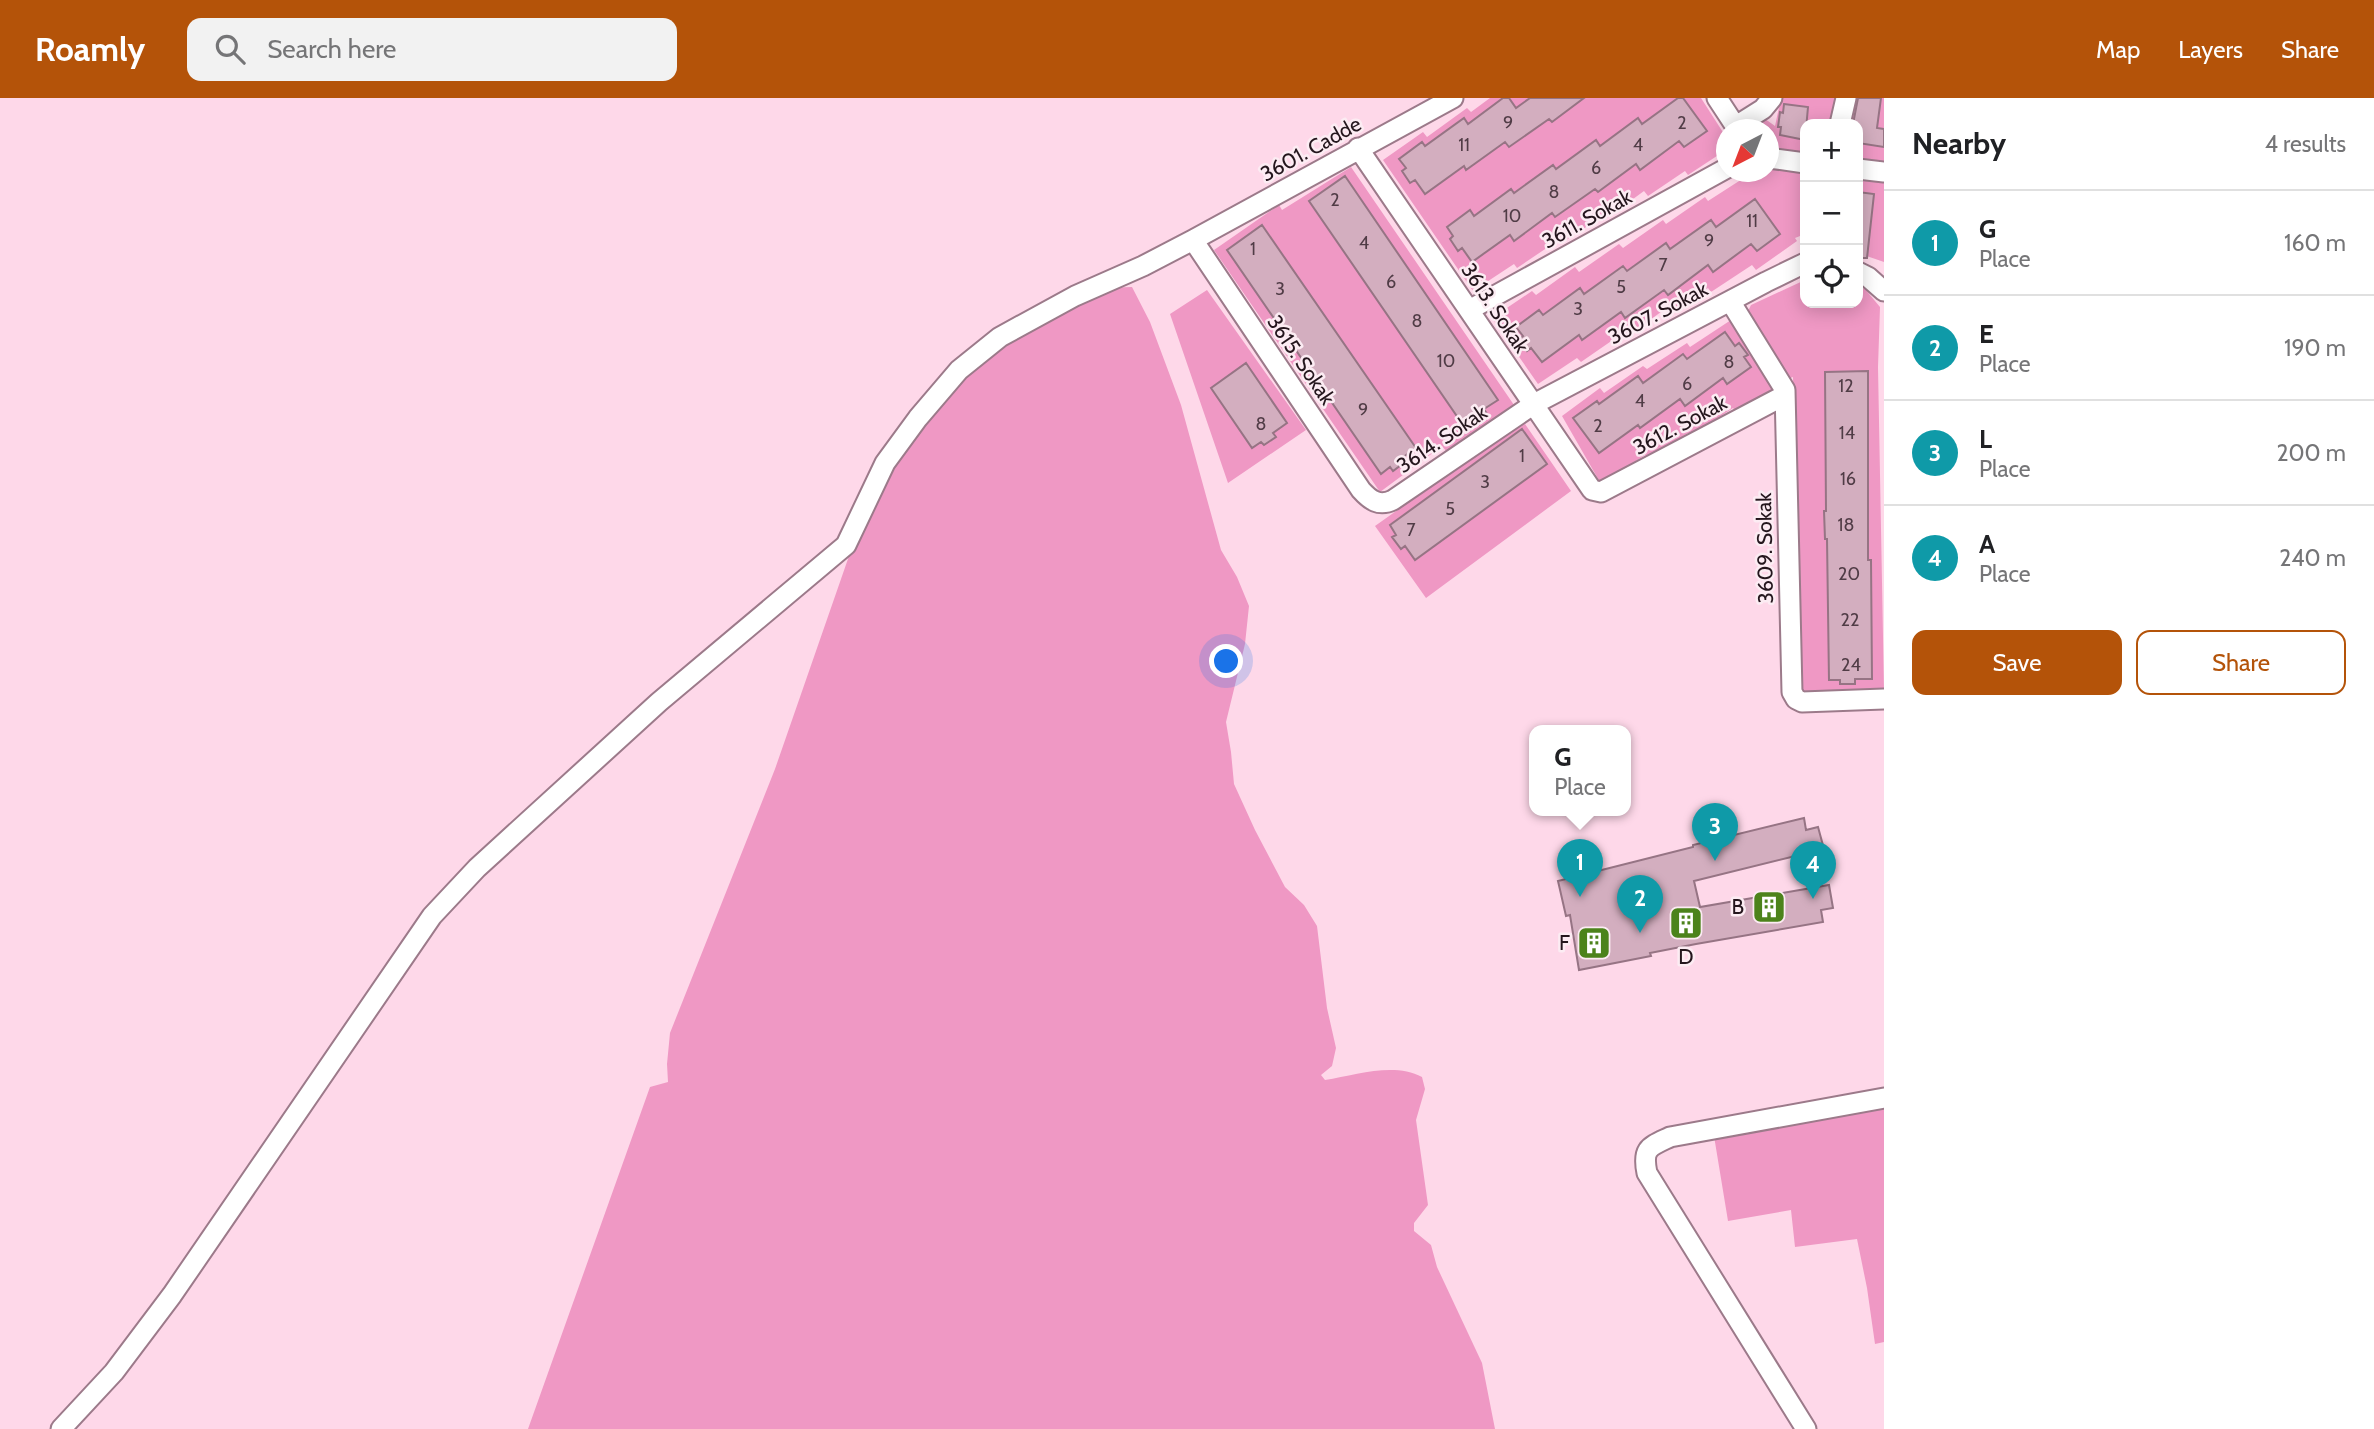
<!DOCTYPE html>
<html lang="en">
<head>
<meta charset="utf-8">
<style>
  body { margin:0; font-family:Cabin,sans-serif; background:#f2f2f2; color:#202124 }
  .controls { position:absolute; right:21px; top:21px; display:grid; overflow:hidden; border-radius:14px; box-shadow:0 4px 18px #0003 }
  .controls button { width:63px; height:63px; display:grid; place-items:center; padding:0; border:0; border-bottom:2px solid #e0e0e0; background:#fff; color:#202124; font:35px sans-serif }
  .compass { position:absolute; left:1716px; top:21px; width:63px; height:63px; border-radius:50%; background:#fff; box-shadow:0 4px 18px #0003; rotate:222deg }
  .you { position:absolute; left:1227px; top:564px; width:24px; height:24px; margin:-18px; border:5px solid #fff; border-radius:50%; background:#1a73e8; box-shadow:0 0 0 10px #1a73e833 }
  .badge { display:grid; place-items:center; width:46px; height:46px; border-radius:50%; background:#b45309; color:#fff; font-size:23px; font-weight:700 }
  .pin { position:absolute; translate:-50% -58px; filter:drop-shadow(0 2px 4px #0008) }
  .pin::after { content:''; position:absolute; top:37px; width:24px; height:21px; background:inherit; clip-path:polygon(0 0,100% 0,50% 100%) }
  .popup { position:absolute; left:1529px; top:627px; width:102px; height:91px; box-sizing:border-box; display:grid; place-content:center; border-radius:14px; background:#fff; filter:drop-shadow(0 2px 5px #0005); font-size:23px; white-space:nowrap; color:#757577 }
  .popup b { font-size:26px; color:#202124 }
  .popup::after { content:''; position:absolute; left:50%; top:100%; margin-left:-14px; border:14px solid transparent; border-top-color:#fff }
  .list { margin:0; padding:0; list-style:none }
  h2 { display:flex; justify-content:space-between; align-items:center; height:91px; margin:0; padding:0 28px; font-size:30px }
  h2 small { font-size:23px; font-weight:400; color:#757577 }
  .list li { display:grid; grid-template-columns:46px 1fr auto; gap:21px; align-items:center; box-sizing:border-box; height:105px; padding:0 28px; border-top:2px solid #e0e0e0 }
  .list b { display:block; font-size:26px; white-space:nowrap }
  .list p { margin:0; font-size:23px; white-space:nowrap; color:#757577 }
  .list em { font-size:23px; font-style:normal; color:#757577 }
  .actions { display:flex; gap:14px; padding:21px 28px }
  .actions a { flex:1; padding:16px 0; border:2px solid #b45309; border-radius:14px; text-align:center; font-size:24px; color:#b45309 }
  .actions .main { background:#b45309; color:#fff }
  .icon { flex:none; width:38px; height:38px; fill:none; stroke:currentColor; stroke-width:2; stroke-linecap:round; stroke-linejoin:round }
  .map { position:relative; flex:none; width:1884px; height:1331px; overflow:hidden }
  header { display:flex; align-items:center; gap:42px; box-sizing:border-box; height:98px; padding:0 35px; background:#b45309; color:#fff }
  header strong { font-size:33px }
  nav { display:flex; gap:38px; margin-inline-start:auto; font-size:24px }
  .search { width:490px; height:63px; background:#f2f2f2; display:flex; align-items:center; gap:18px; box-sizing:border-box; padding:0 24px; border-radius:14px; color:#757577; font-size:26px }
  main { display:flex }
  aside { flex:1; background:#fff }
  .map>svg:first-child { display:block }
</style>
</head>
<body>
<header>
<strong>Roamly</strong>
<div class="search"><svg class="icon" aria-label="search" viewBox="0 0 24 24"><circle cx="10" cy="10" r="6"/><path d="M15 15l6 6"/></svg>Search here</div>
<nav><a>Map</a><a>Layers</a><a>Share</a></nav>
</header>
<main>
<div class="map">
<svg width="1884" height="1331" viewBox="0 0 1884 1331">
  <rect width="100%" height="100%" fill="#fed8e9"/>
  <path fill="#ef98c4" d="M1490,0H1701L1726,39V52L1688,77L1685,73L1648,98L1644,93L1603,123L1600,120L1560,146L1557,143L1517,170L1514,166L1473,193L1383,62L1423,34L1427,39L1467,10L1471,14Z
    M1781,0H1840L1834,26H1805V56L1770,53L1769,32L1757,31L1754,26L1761,18L1775,28Z
    M1853,0H1884V64L1858,61V26H1847Z
    M1769,67L1805,71V125H1801L1800,138L1795,140L1797,143L1756,172L1752,167L1711,194L1708,190L1669,216L1665,211L1624,241L1620,237L1581,264L1577,260L1538,286L1492,220L1532,193L1536,197L1575,169L1579,174L1619,146L1623,150L1663,122L1666,126L1705,99L1708,103L1750,76L1749,74H1769Z
    M1351,69L1514,307L1447,354L1442,348L1380,394L1214,152L1279,107L1282,112Z
    M1858,79L1884,82V164L1858,155Z
    M1805,182V205H1858V189L1865,191L1880,209L1878,269L1884,592L1800,597L1793,279L1788,281L1750,220L1748,213L1751,207Z
    M1132,189L1150,224L1181,307L1221,452L1237,479L1249,508L1245,546L1226,624L1231,654L1234,686L1255,732L1285,789L1304,807L1317,828L1327,910L1336,950L1332,968L1321,977L1325,982C1356,977 1394,964 1422,979L1425,991L1416,1022L1428,1107L1414,1125V1133L1431,1147L1437,1169L1482,1265L1495,1331H528L650,989L668,984L667,966L670,935L775,671L849,458L876,394L905,348L961,282L995,250L1101,190Z
    M1207,192L1306,332L1228,385L1170,216Z
    M1731,222L1777,288L1736,315L1733,310L1691,338L1688,335L1648,360L1645,357L1601,386L1562,318L1600,290L1604,295L1643,268L1647,271L1687,245L1690,249Z
    M1523,323L1571,393L1426,500L1375,428Z
    M1884,1008V1244L1875,1246L1867,1190L1857,1141L1795,1149L1791,1112L1728,1123L1714,1038L1840,1018Z"/>
  <path fill="#d3aebf" stroke="#967484" stroke-width="2" d="M1503,0H1509L1516,10L1530,0H1584L1552,24L1549,21L1509,49L1505,44L1466,72L1464,68L1425,96L1415,82L1410,85L1402,73L1406,70L1399,61L1422,44L1425,48L1464,20L1468,26Z
    M1678,0H1683L1707,33L1684,49L1679,43L1640,72L1636,66L1598,94L1595,91L1555,119L1552,115L1514,143L1510,137L1472,164L1462,150L1458,153L1450,141L1453,138L1447,129L1470,112L1474,118L1511,91L1514,95L1553,67L1556,71L1596,42L1600,48L1638,20L1642,26Z
    M1858,0H1881L1877,30L1884,31V49L1858,45V26H1853Z
    M1784,6L1808,9L1805,42L1780,37L1781,29H1778L1780,14L1783,15Z
    M1345,78L1498,302L1484,311L1487,316L1475,324L1472,320L1463,327L1309,103Z
    M1858,94L1874,96L1867,160H1858Z
    M1755,101L1780,136L1757,153L1751,146L1713,174L1708,167L1668,197L1664,192L1625,220L1621,214L1582,242L1579,237L1542,264L1531,250L1527,253L1519,241L1523,238L1516,229L1539,212L1543,217L1580,190L1584,196L1623,168L1627,173L1666,145L1670,151L1711,122L1716,129Z
    M1262,127L1416,350L1402,360L1405,364L1393,373L1390,369L1381,376L1227,152Z
    M1725,234L1735,248L1739,245L1748,257L1744,259L1751,269L1727,286L1723,280L1685,308L1680,301L1640,330L1638,327L1599,355L1573,320L1597,303L1599,306L1638,278L1643,285L1683,256L1687,261Z
    M1246,265L1287,325L1273,335L1276,339L1264,347L1261,344L1252,350L1211,290Z
    M1868,273V462H1871L1872,581H1855V586H1840V582H1829L1827,441H1825L1824,413H1826L1825,274Z
    M1522,331L1547,366L1415,462L1405,448L1401,451L1392,439L1396,437L1390,427Z
    M1804,720L1806,732L1818,729L1824,751L1694,783L1700,809L1829,787L1833,810L1821,812L1823,824L1696,846L1650,855L1651,858L1579,872L1570,817L1566,818L1558,783L1693,749V747Z"/>
  <g fill="none" stroke-linecap="round" stroke-linejoin="round">
    <defs>
      <path id="street" d="M1717,0L1738,32
        M1840,26L1846,0
        M1736,28L1763,11L1772,0
        M1358,50L1592,392L1601,394L1785,297
        M1769,60L1805,65
        M1858,71L1884,74
        M1193,142L1361,392C1370,402 1379,409 1393,402L1534,306L1766,184L1805,165
        M1858,174L1868,179L1884,193
        M1730,203L1785,292L1792,594L1796,601L1802,604L1884,601
        M1469,212L1727,70
        M61,1331L114,1274L172,1197L432,818L477,770L659,604L846,447L885,365L918,320L959,272L1000,239L1075,198L1143,168L1193,142L1453,0
        M1806,1331L1647,1075C1642,1050 1649,1049 1670,1039L1884,1000"/>
    </defs>
    <use href="#street" stroke="#9c7a8a" stroke-width="23"/>
    <use href="#street" stroke="#fff" stroke-width="19"/>
  </g>
  <defs>
    <symbol id="building-square" viewBox="-11 -11 22 22"><rect x="-9" y="-9" width="18" height="18" rx="4" fill="#4c831b" stroke="#fcecf3"/><path d="M-4-6H4V6H1V3H-1V6H-4ZM-2.5-4.3h1.7v1.8h-1.7ZM.8-4.3h1.7v1.8H.8ZM-2.5-1h1.7V.8h-1.7ZM.8-1h1.7V.8H.8Z" fill="#fff"/></symbol>
  </defs>
  <g fill-rule="evenodd">
    <use href="#building-square" x="1750" y="790" width="38" height="38"/>
    <use href="#building-square" x="1667" y="806" width="38" height="38"/>
    <use href="#building-square" x="1575" y="826" width="38" height="38"/>
  </g>
  <g text-anchor="middle" stroke-width="5" stroke-linejoin="round" paint-order="stroke">
    <g font-size="18" fill="#503c46">
      <text x="1508" y="31">9</text>
      <text x="1682" y="31">2</text>
      <text x="1464" y="53">11</text>
      <text x="1638" y="53">4</text>
      <text x="1596" y="76">6</text>
      <text x="1554" y="100">8</text>
      <text x="1335" y="108">2</text>
      <text x="1512" y="124">10</text>
      <text x="1752" y="129">11</text>
      <text x="1709" y="149">9</text>
      <text x="1364" y="151">4</text>
      <text x="1253" y="157">1</text>
      <text x="1663" y="173">7</text>
      <text x="1391" y="190">6</text>
      <text x="1621" y="195">5</text>
      <text x="1280" y="197">3</text>
      <text x="1578" y="217">3</text>
      <text x="1417" y="229">8</text>
      <text x="1446" y="269">10</text>
      <text x="1729" y="270">8</text>
      <text x="1687" y="292">6</text>
      <text x="1846" y="294">12</text>
      <text x="1640" y="309">4</text>
      <text x="1363" y="318">9</text>
      <text x="1261" y="332">8</text>
      <text x="1598" y="334">2</text>
      <text x="1847" y="341">14</text>
      <text x="1522" y="364">1</text>
      <text x="1848" y="387">16</text>
      <text x="1485" y="390">3</text>
      <text x="1450" y="417">5</text>
      <text x="1846" y="433">18</text>
      <text x="1411" y="438">7</text>
      <text x="1849" y="482">20</text>
      <text x="1850" y="528">22</text>
      <text x="1851" y="573">24</text>
    </g>
    <g font-size="21" fill="#24161d" stroke="#fcecf3">
      <text transform="translate(1311 51) rotate(-29)" y="7">3601. Cadde</text>
      <text transform="translate(1587 121) rotate(-29)" y="7">3611. Sokak</text>
      <text transform="translate(1495 210) rotate(56)" y="7">3613. Sokak</text>
      <text transform="translate(1658 215) rotate(-28)" y="7">3607. Sokak</text>
      <text transform="translate(1301 262) rotate(56)" y="7">3615. Sokak</text>
      <text transform="translate(1680 327) rotate(-28)" y="7">3612. Sokak</text>
      <text transform="translate(1442 341) rotate(-34)" y="7">3614. Sokak</text>
      <text transform="translate(1765 450) rotate(-91)" y="7">3609. Sokak</text>
    </g>
    <g font-size="21" fill="#24161d" stroke="#fcecf3" text-anchor="end">
      <text x="1744" y="816">B</text>
      <text x="1570" y="852">F</text>
      <text x="1686" y="866" text-anchor="middle">D</text>
    </g>
  </g>
</svg>
<div class="controls">
<button>+</button>
<button>−</button>
<button><svg class="icon" aria-label="locate" viewBox="0 0 24 24"><circle cx="12" cy="12" r="6"/><path d="M12 2v4M12 18v4M2 12h4M18 12h4"/></svg></button>
</div>
<svg class="compass" viewBox="-18 -18 36 36"><path d="M0-13l5 13h-10z" fill="#e53935"/><path d="M0 13l5-13h-10z" fill="#757577"/></svg>
<div class="you"></div>
<div class="pin badge" style="left:1580px;top:799px;background:#0f9aa8">1</div>
<div class="popup"><b>G</b>Place</div>
<div class="pin badge" style="left:1640px;top:835px;background:#0f9aa8">2</div>
<div class="pin badge" style="left:1715px;top:763px;background:#0f9aa8">3</div>
<div class="pin badge" style="left:1813px;top:801px;background:#0f9aa8">4</div>
</div>
<aside>
<h2>Nearby<small>4 results</small></h2>
<ul class="list">
<li><span class="badge" style="background:#0f9aa8">1</span><div><b>G</b><p>Place</p></div><em>160 m</em></li>
<li><span class="badge" style="background:#0f9aa8">2</span><div><b>E</b><p>Place</p></div><em>190 m</em></li>
<li><span class="badge" style="background:#0f9aa8">3</span><div><b>L</b><p>Place</p></div><em>200 m</em></li>
<li><span class="badge" style="background:#0f9aa8">4</span><div><b>A</b><p>Place</p></div><em>240 m</em></li>
</ul>
<div class="actions"><a class="main">Save</a><a>Share</a></div>
</aside>
</main>
</body>
</html>
